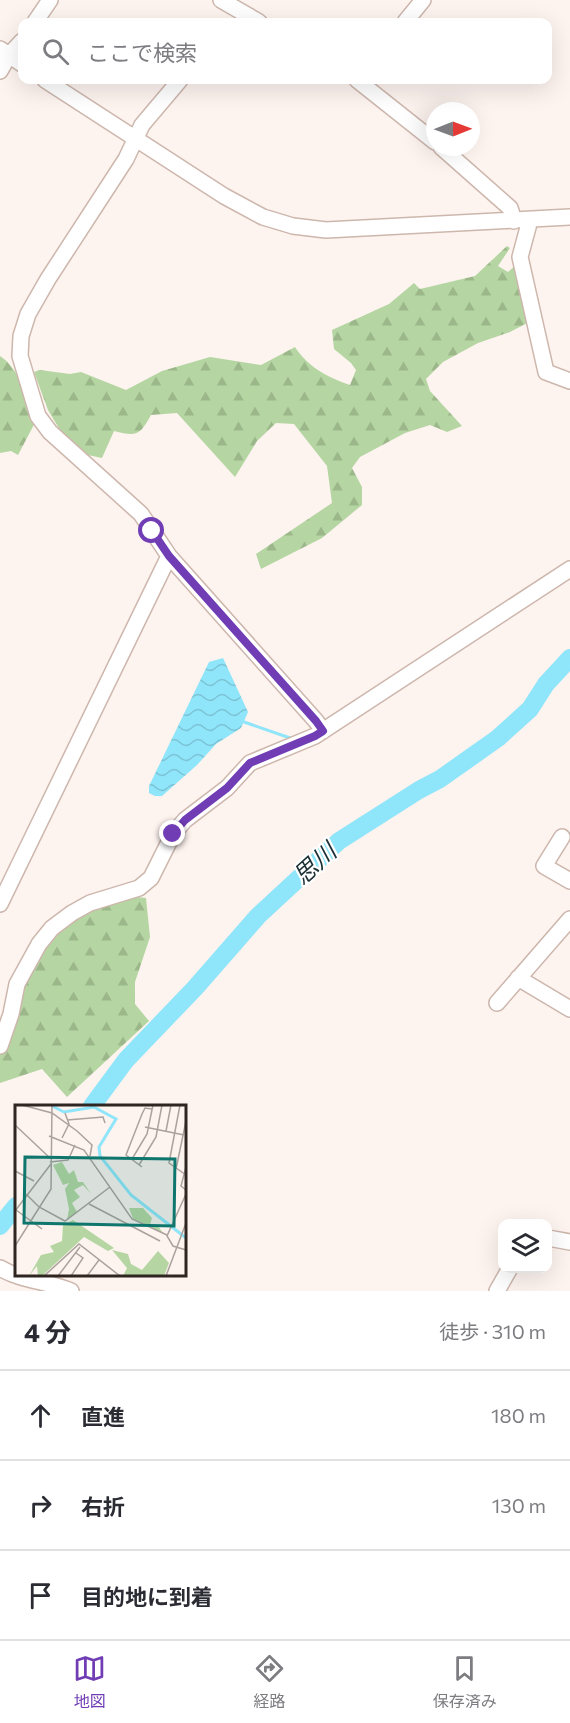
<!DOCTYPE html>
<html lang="ja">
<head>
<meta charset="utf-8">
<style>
  body { margin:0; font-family:Commissioner,"Noto Sans JP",sans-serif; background:#f2f2f3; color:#2b2b33 }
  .controls { position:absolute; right:18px; bottom:18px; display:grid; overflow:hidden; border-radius:12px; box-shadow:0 6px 24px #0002 }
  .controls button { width:54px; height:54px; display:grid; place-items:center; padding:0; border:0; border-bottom:2px solid #e1e1e2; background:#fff; color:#2b2b33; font:30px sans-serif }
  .compass { position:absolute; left:426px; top:102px; width:54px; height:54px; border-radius:50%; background:#fff; box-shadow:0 6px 24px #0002; rotate:89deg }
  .stop { position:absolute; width:18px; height:18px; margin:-14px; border:4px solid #703db5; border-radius:50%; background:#fff }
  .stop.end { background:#703db5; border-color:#fff; box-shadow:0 2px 6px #0008 }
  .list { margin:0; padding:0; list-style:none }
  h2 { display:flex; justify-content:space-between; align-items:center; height:78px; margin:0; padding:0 24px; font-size:26px }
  h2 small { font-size:20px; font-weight:400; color:#7c7c81 }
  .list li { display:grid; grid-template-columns:39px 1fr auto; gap:18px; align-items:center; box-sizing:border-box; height:90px; padding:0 24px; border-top:2px solid #e1e1e2 }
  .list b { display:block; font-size:22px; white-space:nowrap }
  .list em { font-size:20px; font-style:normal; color:#7c7c81 }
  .icon { flex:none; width:33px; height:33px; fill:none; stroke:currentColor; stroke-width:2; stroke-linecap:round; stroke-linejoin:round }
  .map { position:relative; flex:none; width:570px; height:1291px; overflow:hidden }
  .search { position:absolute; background:#fff; box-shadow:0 6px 24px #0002; left:18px; right:18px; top:18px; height:66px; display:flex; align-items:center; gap:15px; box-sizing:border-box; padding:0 21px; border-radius:12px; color:#7c7c81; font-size:22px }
  .sheet { height:348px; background:#fff }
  nav { display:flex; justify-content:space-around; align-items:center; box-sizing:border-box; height:84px; border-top:2px solid #e1e1e2; background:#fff; font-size:16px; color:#7c7c81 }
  nav a { display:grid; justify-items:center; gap:3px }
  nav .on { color:#703db5 }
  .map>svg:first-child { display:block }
</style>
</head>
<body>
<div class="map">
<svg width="570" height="1291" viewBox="0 0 570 1291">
  <defs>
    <pattern id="forest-firs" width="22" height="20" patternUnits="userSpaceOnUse" patternTransform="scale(1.5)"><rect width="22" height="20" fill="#b5d6a2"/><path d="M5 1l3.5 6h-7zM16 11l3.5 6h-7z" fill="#9cb88b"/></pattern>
    <pattern id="water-waves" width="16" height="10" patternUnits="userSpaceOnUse" patternTransform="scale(1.5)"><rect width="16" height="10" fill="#8fe5f9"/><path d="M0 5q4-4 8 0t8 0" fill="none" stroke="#7cc4d5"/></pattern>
  </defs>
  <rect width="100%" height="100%" fill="#fdf3ef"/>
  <path fill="url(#forest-firs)" d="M507,246L510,248L498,266L508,272L517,264L529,322L510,332L478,343L443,362L426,379L430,391L462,426L447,432L430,425L405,433L360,457L352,468L362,487V505L322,538L261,569L256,554L332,503L327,466L294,424L276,423L257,441L235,477L177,413L151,415C140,435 137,437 114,431L102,458L88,455L60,430L48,410L34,372L40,370L70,374L81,372L126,390L162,371L210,357L261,365L295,347C308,367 327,377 350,385L356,370L351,363L334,349L332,330L389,304L414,283L420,289L475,276Z
    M0,356C19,368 28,400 37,419L18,455L11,451L0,453Z
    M129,896L146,898L150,937L135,982V1004L149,1021L67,1097L42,1069L0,1083V1049L22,983L51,934L81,913Z"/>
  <path fill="url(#water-waves)" d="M223,658L248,712L241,728L216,744L197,765L162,796H155L149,793V786L209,662Z"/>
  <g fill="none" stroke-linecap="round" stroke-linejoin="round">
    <path stroke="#8fe5f9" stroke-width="3" d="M244,722L293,739"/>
    <path stroke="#8fe5f9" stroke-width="18" d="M92,1106L126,1060L195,988L258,916L339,841L419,790L440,779L498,738L530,709L546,684L570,658
      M0,1226L16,1206"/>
    <defs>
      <path id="minor" d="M221,0L259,22
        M35,22L50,0
        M405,22L423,0
        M0,49L22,64
        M0,71L9,55L22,41
        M45,80L224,196L263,217L293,226L326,230L570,217
        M180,80L142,125L126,159L48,279L28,314L21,336L20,356L38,416L50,432L141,514L169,556L316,721L323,731
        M357,80L435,142
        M441,147L510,208L514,221
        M530,220L520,257L546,372L570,381
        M562,837L544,866L570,881
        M0,904L169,556
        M518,978L570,1009
        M497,1003L570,919
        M0,1046L11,1014L17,984L39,944L52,928L72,913L90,903L139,888L151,878L173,834L185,820L227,788L250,763L315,736L570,569
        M548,1238L570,1242
        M0,1268C21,1281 48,1281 71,1291
        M497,1291L510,1268"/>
    </defs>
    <use href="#minor" stroke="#cdb7ad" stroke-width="18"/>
    <use href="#minor" stroke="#fff" stroke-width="15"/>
  </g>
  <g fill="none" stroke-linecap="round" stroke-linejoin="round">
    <path stroke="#703db5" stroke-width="8" d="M152,531L169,556L316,721L323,731L315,736L250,763L227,788L185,820L173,834"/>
  </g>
  <g text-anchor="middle" stroke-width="4.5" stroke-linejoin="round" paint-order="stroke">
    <g font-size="24" font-style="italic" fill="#1c3035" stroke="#fff">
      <text transform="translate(315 864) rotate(-42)" y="8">思川</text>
    </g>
  </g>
  <g transform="translate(15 1105)">
    <rect width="171" height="171" fill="#fdf3ef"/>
    <path d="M47,57L54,69L59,65L63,77H68L76,89L68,80L59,85L65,92L57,98L62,107L52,115L54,104L50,84L54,78L48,80L38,60ZM114,103H128L137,113L135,120L143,121L148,128L118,114ZM58,115L99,143L93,146L69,132L27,171H23L22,161L14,171L26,150L39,147L35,141L47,136L48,120ZM97,145L113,149L116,159L127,165L143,146L154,158L149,171H108L112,163Z" fill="#b5d6a2"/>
    <path fill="none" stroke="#8fe5f9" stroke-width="3" d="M37,1L49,7L79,2L101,14L84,42L85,51L116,90L171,133"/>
    <path fill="none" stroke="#aba19d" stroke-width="1.5" d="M7,0L37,8L62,26L77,40L75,51M165,0L154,58L171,70M52,15L88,12L90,18M0,20L35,53M130,22L169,30M151,26L156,0M34,31L69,45L117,114L152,130M47,33L54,19L50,8M117,54L132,29L138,0M35,57L53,55L60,40M124,60L141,32L147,0M127,62L111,50L127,9L130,3L137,4M171,62L166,81L171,85M161,64L171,16M0,66L19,76M11,89L24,102L50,116L95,82M171,89L152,131L158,141L171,145M74,99L145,136M1,105L27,124M0,106L36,59M0,141L36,84L37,0M29,171L64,139L105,171M43,171L65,142M56,171L68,153L61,148M72,171L84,155M151,171L171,118"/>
    <path fill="#0f766e" fill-opacity="0.15" stroke="#0f766e" stroke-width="3" d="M10,52L160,54L159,121L9,118Z"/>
    <rect width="171" height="171" fill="none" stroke="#2f2622" stroke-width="3"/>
  </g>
</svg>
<div class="controls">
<button><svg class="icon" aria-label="layers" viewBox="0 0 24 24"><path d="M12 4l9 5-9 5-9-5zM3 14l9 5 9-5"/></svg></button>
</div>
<svg class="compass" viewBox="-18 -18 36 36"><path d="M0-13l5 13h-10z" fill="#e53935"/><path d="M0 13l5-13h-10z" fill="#7c7c81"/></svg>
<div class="stop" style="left:152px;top:531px"></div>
<div class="stop end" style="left:173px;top:834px"></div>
<div class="search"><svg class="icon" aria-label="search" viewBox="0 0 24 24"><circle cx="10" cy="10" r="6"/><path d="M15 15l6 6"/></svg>ここで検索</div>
</div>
<section class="sheet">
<h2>4 分<small>徒歩 · 310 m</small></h2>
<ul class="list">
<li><svg class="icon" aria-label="ahead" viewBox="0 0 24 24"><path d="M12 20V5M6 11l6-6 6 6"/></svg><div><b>直進</b></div><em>180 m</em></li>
<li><svg class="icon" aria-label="right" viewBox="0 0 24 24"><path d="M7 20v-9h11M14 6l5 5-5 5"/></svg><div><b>右折</b></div><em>130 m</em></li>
<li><svg class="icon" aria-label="arrive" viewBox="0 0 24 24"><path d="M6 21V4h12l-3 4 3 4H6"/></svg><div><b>目的地に到着</b></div></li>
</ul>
</section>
<nav>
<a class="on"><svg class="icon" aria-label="map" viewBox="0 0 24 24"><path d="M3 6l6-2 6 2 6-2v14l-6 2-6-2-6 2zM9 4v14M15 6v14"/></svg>地図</a>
<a><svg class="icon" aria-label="directions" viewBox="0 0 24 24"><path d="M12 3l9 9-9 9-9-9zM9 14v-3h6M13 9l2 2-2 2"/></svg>経路</a>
<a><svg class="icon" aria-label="saved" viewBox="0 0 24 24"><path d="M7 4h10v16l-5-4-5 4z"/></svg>保存済み</a>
</nav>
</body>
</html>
